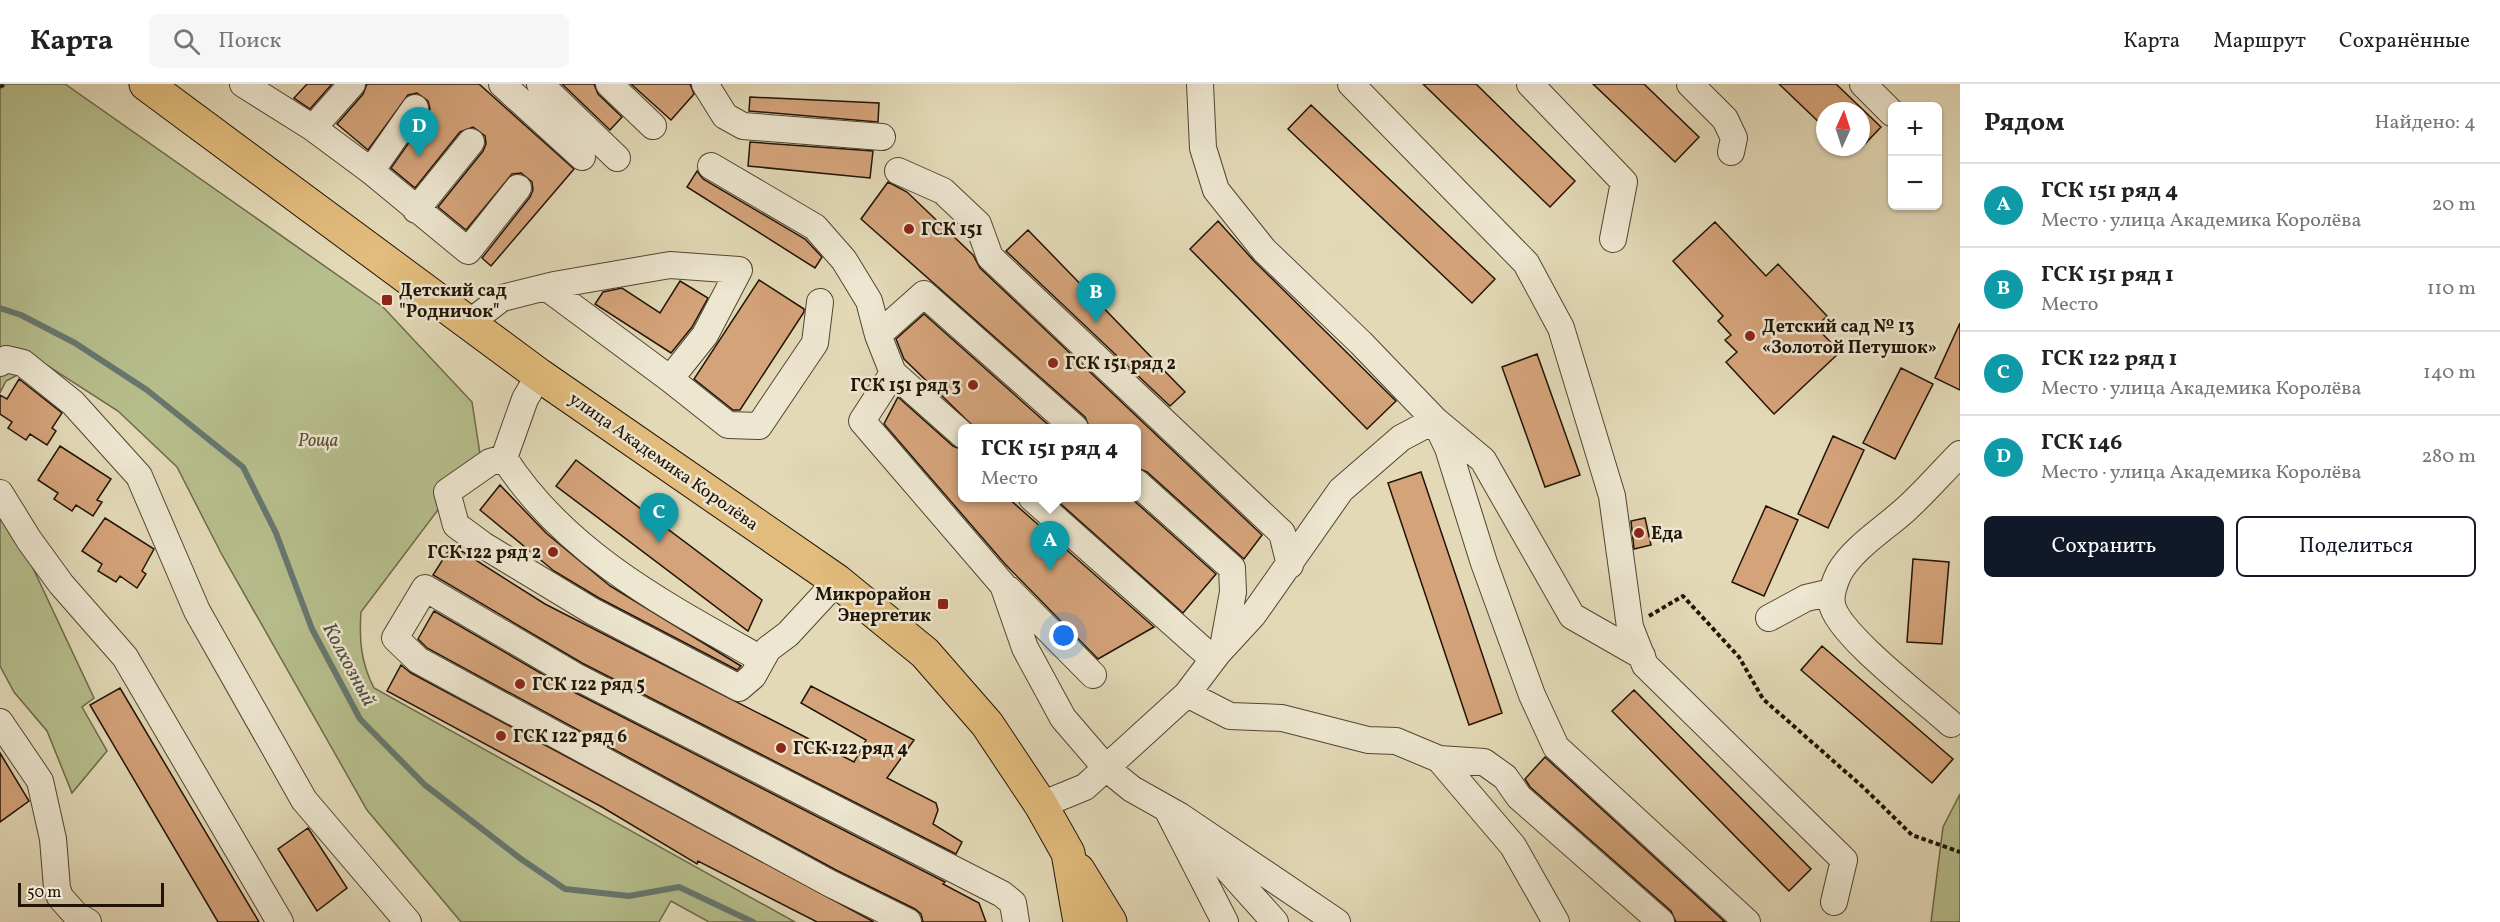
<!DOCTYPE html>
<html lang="ru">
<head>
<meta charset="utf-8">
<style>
  body { margin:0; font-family:Vollkorn,serif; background:#f6f6f6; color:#222 }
  .controls { position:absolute; right:18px; top:18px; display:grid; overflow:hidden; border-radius:9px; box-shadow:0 2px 4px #0004 }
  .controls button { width:54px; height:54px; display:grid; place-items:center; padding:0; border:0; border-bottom:2px solid #e0e0e0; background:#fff; color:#222; font:30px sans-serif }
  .compass { position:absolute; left:1816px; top:18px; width:54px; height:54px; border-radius:50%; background:#fff; box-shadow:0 2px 4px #0004; rotate:3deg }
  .scale { position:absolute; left:18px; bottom:15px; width:146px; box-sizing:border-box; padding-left:6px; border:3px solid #211406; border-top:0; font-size:16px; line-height:21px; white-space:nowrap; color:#211406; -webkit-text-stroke:4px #ede6d0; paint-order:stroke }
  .you { position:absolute; left:1064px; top:552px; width:21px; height:21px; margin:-15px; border:4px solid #fff; border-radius:50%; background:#1a73e8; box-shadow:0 0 0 9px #1a73e833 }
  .badge { display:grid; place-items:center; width:39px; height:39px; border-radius:50%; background:#111827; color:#fff; font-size:20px; font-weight:700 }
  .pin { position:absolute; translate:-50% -50px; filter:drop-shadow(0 2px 3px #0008) }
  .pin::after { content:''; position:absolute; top:32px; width:21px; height:18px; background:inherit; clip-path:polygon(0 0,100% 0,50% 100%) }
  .popup { position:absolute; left:958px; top:340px; width:183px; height:78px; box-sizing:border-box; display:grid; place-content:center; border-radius:9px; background:#fff; filter:drop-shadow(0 2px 4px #0005); font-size:20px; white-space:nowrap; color:#767676 }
  .popup b { font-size:22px; color:#222 }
  .popup::after { content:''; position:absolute; left:50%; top:100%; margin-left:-12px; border:12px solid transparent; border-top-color:#fff }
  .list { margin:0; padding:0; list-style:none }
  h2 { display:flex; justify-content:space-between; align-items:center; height:78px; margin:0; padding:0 24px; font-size:26px }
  h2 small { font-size:20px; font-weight:400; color:#767676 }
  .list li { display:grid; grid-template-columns:39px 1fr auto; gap:18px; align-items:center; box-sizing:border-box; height:84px; padding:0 24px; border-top:2px solid #e0e0e0 }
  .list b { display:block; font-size:22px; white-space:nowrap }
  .list p { margin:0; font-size:20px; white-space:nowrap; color:#767676 }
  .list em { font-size:20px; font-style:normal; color:#767676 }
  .actions { display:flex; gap:12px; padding:18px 24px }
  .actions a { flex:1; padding:14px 0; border:2px solid #111827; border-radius:9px; text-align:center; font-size:21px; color:#111827 }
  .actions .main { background:#111827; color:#fff }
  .icon { flex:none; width:33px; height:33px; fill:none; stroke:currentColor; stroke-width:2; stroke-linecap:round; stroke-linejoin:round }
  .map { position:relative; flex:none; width:1960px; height:838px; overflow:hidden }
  header { display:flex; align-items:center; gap:36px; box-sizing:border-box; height:84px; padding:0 30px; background:#fff; border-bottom:2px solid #e0e0e0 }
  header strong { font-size:28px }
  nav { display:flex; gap:33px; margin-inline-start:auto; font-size:21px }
  .search { width:420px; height:54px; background:#f6f6f6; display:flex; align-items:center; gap:15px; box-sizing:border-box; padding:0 21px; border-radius:9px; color:#767676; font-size:22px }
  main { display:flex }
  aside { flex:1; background:#fff }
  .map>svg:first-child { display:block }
</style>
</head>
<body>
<header>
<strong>Карта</strong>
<div class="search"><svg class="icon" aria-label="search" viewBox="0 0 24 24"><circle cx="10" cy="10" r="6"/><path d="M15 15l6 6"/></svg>Поиск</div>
<nav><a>Карта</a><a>Маршрут</a><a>Сохранённые</a></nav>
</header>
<main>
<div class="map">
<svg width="1960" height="838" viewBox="0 0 1960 838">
  <rect width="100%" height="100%" fill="#e3d9b7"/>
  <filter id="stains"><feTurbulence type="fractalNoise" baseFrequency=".00333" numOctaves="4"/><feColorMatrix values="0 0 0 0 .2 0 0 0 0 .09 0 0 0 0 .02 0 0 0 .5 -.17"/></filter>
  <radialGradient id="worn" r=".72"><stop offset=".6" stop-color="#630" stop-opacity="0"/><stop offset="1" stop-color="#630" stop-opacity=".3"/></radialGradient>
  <path fill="#b6be8c" stroke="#6c6949" stroke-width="1.5" d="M0,0H65L383,223L472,318L480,370L361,528C359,556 361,579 374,604L795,838H709L671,817L659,838H461L367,726L221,469L177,383L118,327L42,278L6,297L0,309Z
    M0,414L94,614L82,623L107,667L72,709L47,647L14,608L0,582Z
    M1960,710V838H1931L1943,743Z"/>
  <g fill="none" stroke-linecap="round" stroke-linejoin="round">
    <path stroke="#67776f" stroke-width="6" d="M0,224L21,231L75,259L147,306L243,383L276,449L312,545L360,635L425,701L521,775L565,805L629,812L679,803L753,838"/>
  </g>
  <path fill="#d5a37a" stroke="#211406" stroke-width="1.5" d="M307,0H332L310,25L294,14Z
    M367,0H479L574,85L491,182L482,174L530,113L533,106L532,98L521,89L512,90L466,146L438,123L483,67L486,60L485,52L473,43L460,48L415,104L391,84L427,33L430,25L428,17L417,9L408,11L368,66L337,40L363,10Z
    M562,0H594L598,10L622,33L610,46Z
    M631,0H690L694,10L671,36Z
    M1423,0H1476L1575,97L1550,123Z
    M1593,0H1644L1699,53L1675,78Z
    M1779,0H1836L1881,43L1861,64V27H1825V44Z
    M750,13L879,19L878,38L749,27Z
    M1311,21L1495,195L1472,219L1288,45Z
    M750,58L873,67L870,94L748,82Z
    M697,87L703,95L805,155L822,173L815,184L687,103Z
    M888,98L907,108L973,171L980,184L1262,451L1244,475L1147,388L1137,384V345H1090L1085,333L861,135Z
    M1218,137L1254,177L1396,317L1367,345L1190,165Z
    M1715,138L1766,192L1778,180L1827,232L1816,243L1840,268L1774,330L1726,278L1737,268L1725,256L1731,251L1718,237L1723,232L1673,177Z
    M1028,146L1185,308L1170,322L1006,167Z
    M759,196L804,225V228L740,326H733L694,295Z
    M680,197L708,214L692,243L671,269L595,220L603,208L622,204L660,229Z
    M924,230L1053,345H976L904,275L896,255Z
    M1960,239V306L1935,294Z
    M1537,270L1580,391L1545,403L1502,283Z
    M1901,284L1933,300L1895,375L1863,359Z
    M19,295L62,329L52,344L56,347L47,361L30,350L26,356L8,344L12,338L0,330V311L7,315Z
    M898,313L953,362L963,366V414H1008L1154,543L1098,575L1005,480L884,340Z
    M1833,352L1864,366L1828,444L1798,430Z
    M60,362L111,395L97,416L102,418L93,432L76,421L72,427L54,415L58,409L38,396Z
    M576,376L762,516L748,547L556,402Z
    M1421,388L1502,629L1469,641L1388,399Z
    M500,401L546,449L610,502L741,582L737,586L599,514L554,487L480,426Z
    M1054,414H1131L1216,490L1183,529Z
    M1766,422L1798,436L1764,512L1732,498Z
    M105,434L154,465L142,487L146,490L137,504L120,492L116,498L98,487L102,480L82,467Z
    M1645,434L1651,461L1634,465L1631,437Z
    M452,461L545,520L854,678L866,656L801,619L811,602L914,656L887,694L936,719L938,726L933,740L962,758L956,770L582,579L433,491Z
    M1913,475L1949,478L1942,560L1907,558Z
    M434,527L568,605L945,798L943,800L979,819L986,838H923L921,830L915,825L836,786L427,564L418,555Z
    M1822,562L1953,675L1932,699L1801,586Z
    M401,581L411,589L874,838H817L698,777L697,780L602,723L387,607Z
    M120,604L259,838H218L90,621Z
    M1634,606L1811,785L1789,807L1612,627Z
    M0,669L29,717L0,738Z
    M1545,673L1546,674L1725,838H1676L1671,827L1530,703L1525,695Z
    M308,744L347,804L317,827L278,765Z"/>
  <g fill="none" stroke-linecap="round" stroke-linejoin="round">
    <defs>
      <path id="minor" d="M243,0L313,44L371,87L468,167L518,104
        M502,0L582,73
        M540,0L617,74
        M609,0L653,42
        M705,0L725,32L743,42L882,53
        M1200,0L1203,64L1216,106L1264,166L1361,259L1435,336L1483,376L1572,532L1642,572
        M1351,0L1526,179L1561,244L1612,412L1630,543L1645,581L1844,776L1834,818
        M1530,0L1624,98L1613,155
        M1690,0L1725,35L1734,54L1731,68
        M1863,0L1892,29
        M313,44L352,0
        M711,82L815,143L844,176L869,217L878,251
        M371,87L415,24
        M898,87L943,107L978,140L990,173L1282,449L1290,481
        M416,126L471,58
        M546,203L670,295
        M469,239L502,214L554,201L670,181L739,186L705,251L670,295L728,341L759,342L815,259L820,218
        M0,279L6,275L23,279L73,319L139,392L197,527L304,716L408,838
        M893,289L878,251L924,210L1075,344
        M539,291L525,315L504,374L490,378L447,408L456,441L483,461L592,527L739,604L753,592L768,565L788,550L837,497
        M1436,339L1448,364L1484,479L1532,611L1556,663L1747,838
        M963,351L893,289L862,337L1003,501L1025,564L1063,634L1106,684L1132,705L1180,732L1337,838
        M504,374C565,469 665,521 761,575
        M1137,399L1232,484L1233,508L1223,563
        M0,409L29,456L61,500L125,573L280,838
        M1032,414L1213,575
        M1008,505L1093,591
        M1769,534L1806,514L1832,508
        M1187,610L1230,632L1282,634L1368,656L1396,657L1439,675L1484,678L1505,693L1519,713L1661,838
        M0,638L40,697L53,755L57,804L60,813L76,831L88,838
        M1951,640C1926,617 1837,550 1832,520C1830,511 1835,497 1839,489C1853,464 1884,445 1905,426C1925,408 1942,388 1960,370
        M1439,675L1513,762L1556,838
        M1041,721L1085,703L1187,610L1218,569L1253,531L1341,406L1401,354L1435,336
        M1167,725L1225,838
        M1203,758L1275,838
        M908,838L829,799L418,576L395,554L425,504L575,592L1002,810L1013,819L1016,838"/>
      <path id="major" d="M146,0L539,291L837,497L925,569L987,640L1041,721L1068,769L1080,838
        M1078,786L1110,838"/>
    </defs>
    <use href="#minor" stroke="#524532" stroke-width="28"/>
    <use href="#major" stroke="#211406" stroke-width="35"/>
    <path stroke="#211406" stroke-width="4" stroke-dasharray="4.5 3" stroke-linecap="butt" d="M0,3L5,0
      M1649,532L1683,512L1739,573L1763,615L1864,704L1912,751L1960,768"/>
    <use href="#minor" stroke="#ede6d0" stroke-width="26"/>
    <use href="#major" stroke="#e2bc7c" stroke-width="33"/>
  </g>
  <g fill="#8f2418" stroke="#ede6d0" stroke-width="2">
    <circle cx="909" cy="145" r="6"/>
    <rect x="381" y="210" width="12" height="12" rx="3"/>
    <circle cx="1750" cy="252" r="6"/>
    <circle cx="1053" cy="279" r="6"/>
    <circle cx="973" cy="301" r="6"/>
    <circle cx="1639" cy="449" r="6"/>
    <circle cx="553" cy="468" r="6"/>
    <rect x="937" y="514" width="12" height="12" rx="3"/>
    <circle cx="520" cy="600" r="6"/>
    <circle cx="501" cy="652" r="6"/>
    <circle cx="781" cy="664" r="6"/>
  </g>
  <g text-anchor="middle" stroke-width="5" stroke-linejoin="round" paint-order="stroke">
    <g font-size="18" font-weight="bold" fill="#211406" stroke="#ede6d0" text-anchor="start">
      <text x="921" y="151">ГСК 151</text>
      <text x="399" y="212">Детский сад<tspan x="399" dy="21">"Родничок"</tspan></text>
      <text x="1762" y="248">Детский сад № 13<tspan x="1762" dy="21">«Золотой Петушок»</tspan></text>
      <text x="1065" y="285">ГСК 151 ряд 2</text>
      <text x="961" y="307" text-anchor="end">ГСК 151 ряд 3</text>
      <text x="1651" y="455">Еда</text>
      <text x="541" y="474" text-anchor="end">ГСК 122 ряд 2</text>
      <text x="931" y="516" text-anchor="end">Микрорайон<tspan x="931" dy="21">Энергетик</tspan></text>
      <text x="532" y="606">ГСК 122 ряд 5</text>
      <text x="513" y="658">ГСК 122 ряд 6</text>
      <text x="793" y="670">ГСК 122 ряд 4</text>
    </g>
    <g font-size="18" font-style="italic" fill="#555035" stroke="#ede6d0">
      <text x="318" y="362">Роща</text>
    </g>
    <g font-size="18" fill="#211406" stroke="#ede6d0">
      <text transform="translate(664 377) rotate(35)" y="6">улица Академика Королёва</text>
    </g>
    <g font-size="20" font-style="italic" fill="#4a4e43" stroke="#ede6d0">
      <text transform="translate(350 580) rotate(62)" y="7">Колхозный</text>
    </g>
  </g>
  <rect width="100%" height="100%" filter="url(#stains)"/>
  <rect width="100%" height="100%" fill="url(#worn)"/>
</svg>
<div class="controls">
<button>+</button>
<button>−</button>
</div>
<svg class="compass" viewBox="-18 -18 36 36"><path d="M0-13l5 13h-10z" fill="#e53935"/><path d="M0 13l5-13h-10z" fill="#767676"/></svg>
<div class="scale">50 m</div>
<div class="you"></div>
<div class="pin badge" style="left:1050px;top:487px;background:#0f9aa8">A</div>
<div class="popup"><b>ГСК 151 ряд 4</b>Место</div>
<div class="pin badge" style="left:1096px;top:239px;background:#0f9aa8">B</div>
<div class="pin badge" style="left:659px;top:459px;background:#0f9aa8">C</div>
<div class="pin badge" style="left:419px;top:73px;background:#0f9aa8">D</div>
</div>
<aside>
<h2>Рядом<small>Найдено: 4</small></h2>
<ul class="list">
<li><span class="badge" style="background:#0f9aa8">A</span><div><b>ГСК 151 ряд 4</b><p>Место · улица Академика Королёва</p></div><em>20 m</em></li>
<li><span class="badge" style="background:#0f9aa8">B</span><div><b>ГСК 151 ряд 1</b><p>Место</p></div><em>110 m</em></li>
<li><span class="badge" style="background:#0f9aa8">C</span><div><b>ГСК 122 ряд 1</b><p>Место · улица Академика Королёва</p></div><em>140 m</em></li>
<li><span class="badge" style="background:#0f9aa8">D</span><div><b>ГСК 146</b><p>Место · улица Академика Королёва</p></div><em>280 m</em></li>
</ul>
<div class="actions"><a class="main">Сохранить</a><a>Поделиться</a></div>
</aside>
</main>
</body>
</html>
